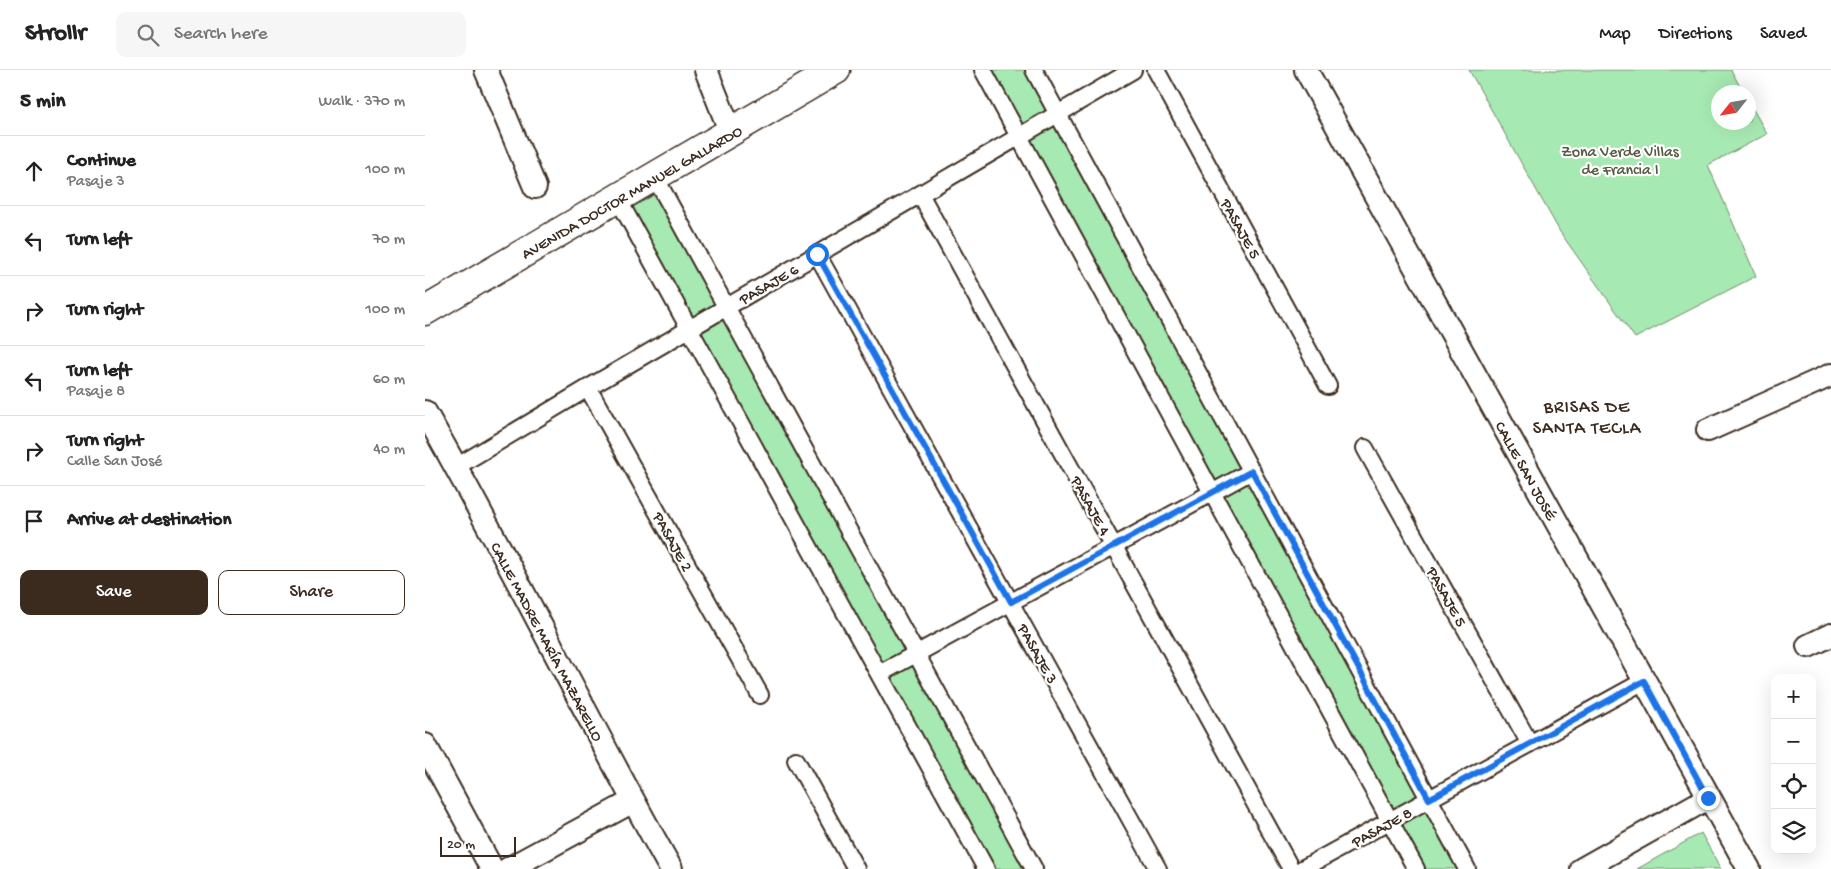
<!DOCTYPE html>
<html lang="en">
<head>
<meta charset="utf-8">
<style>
  body { margin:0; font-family:"Gochi Hand",sans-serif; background:#f6f6f6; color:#222 }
  .controls { position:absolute; right:15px; bottom:15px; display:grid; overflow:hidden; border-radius:10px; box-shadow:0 5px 20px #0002 }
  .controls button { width:45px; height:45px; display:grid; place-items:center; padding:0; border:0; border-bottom:1px solid #e0e0e0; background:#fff; color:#222; font:25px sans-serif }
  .compass { position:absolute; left:1286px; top:15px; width:45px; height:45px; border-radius:50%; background:#fff; box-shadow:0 5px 20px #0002; rotate:239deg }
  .scale { position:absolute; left:15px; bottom:12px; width:76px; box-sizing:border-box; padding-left:5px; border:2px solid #3b2a1e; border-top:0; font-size:14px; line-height:18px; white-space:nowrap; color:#3b2a1e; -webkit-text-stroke:4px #fff; paint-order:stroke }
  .stop { position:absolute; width:15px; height:15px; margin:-11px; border:4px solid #1a73e8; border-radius:50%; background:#fff }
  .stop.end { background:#1a73e8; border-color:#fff; box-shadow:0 1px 5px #0008 }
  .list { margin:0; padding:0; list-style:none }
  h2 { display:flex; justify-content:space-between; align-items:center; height:65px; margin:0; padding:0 20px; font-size:21px }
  h2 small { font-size:16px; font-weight:400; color:#767676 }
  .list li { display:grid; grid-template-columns:32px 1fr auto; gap:15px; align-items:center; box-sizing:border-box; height:70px; padding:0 20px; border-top:1px solid #e0e0e0 }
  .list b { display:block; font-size:19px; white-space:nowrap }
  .list p { margin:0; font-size:16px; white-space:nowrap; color:#767676 }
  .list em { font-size:16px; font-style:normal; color:#767676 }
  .actions { display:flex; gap:10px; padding:15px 20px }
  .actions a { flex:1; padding:11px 0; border:1px solid #3b2a1e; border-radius:10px; text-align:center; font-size:18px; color:#3b2a1e }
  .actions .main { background:#3b2a1e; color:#fff }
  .icon { flex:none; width:28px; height:28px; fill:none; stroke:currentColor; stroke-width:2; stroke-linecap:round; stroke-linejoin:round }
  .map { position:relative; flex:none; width:1406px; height:799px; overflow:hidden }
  header { display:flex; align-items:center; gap:30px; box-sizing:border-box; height:70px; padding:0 25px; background:#fff; border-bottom:1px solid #e0e0e0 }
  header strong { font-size:24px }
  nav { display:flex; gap:28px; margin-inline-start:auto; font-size:18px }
  .search { width:350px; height:45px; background:#f6f6f6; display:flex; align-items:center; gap:12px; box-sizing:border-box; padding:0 18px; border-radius:10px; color:#767676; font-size:19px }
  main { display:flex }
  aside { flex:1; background:#fff }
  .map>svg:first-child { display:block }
</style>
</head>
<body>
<header>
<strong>Strollr</strong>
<div class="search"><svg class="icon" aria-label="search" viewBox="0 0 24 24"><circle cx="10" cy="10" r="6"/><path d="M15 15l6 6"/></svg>Search here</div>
<nav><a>Map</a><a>Directions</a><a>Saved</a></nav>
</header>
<main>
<aside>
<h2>5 min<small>Walk · 370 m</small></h2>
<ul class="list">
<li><svg class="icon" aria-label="ahead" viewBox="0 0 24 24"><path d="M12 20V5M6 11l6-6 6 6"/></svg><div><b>Continue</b><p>Pasaje 3</p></div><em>100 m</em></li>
<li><svg class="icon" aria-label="left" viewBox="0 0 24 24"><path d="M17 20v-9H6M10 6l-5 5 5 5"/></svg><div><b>Turn left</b></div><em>70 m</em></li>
<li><svg class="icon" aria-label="right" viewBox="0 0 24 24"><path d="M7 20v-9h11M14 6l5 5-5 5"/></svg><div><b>Turn right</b></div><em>100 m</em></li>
<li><svg class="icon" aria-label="left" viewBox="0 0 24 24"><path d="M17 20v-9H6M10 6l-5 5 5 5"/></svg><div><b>Turn left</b><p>Pasaje 8</p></div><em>60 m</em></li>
<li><svg class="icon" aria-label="right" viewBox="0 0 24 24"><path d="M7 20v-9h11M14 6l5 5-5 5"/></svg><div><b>Turn right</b><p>Calle San José</p></div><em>40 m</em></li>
<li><svg class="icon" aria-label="arrive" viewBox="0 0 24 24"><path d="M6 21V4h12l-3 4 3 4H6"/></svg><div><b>Arrive at destination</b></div></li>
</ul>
<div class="actions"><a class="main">Save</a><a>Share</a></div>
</aside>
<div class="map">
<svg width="1406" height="799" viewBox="0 0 1406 799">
  <rect width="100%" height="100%" fill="#fff"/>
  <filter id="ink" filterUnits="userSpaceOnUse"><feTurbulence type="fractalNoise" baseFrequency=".02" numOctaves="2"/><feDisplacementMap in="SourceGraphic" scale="10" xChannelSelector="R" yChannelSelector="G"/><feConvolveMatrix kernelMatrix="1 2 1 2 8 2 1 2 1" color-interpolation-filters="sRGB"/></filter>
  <g filter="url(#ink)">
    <path fill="#a7e9b2" stroke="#718a68" d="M558,0H609L1042,799H991Z
      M1044,0H1306L1318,22H1294V52H1324V32L1342,64L1283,95L1331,206L1210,268L1135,162Z
      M237,120L609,799H561L200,142Z
      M1276,763L1296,799H1212Z"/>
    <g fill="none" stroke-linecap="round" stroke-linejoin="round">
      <defs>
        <path id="pedestrian" d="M558,0L991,799
          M609,0L1042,799
          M731,0L903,316
          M230,107L609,799
          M495,124L866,799
          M193,129L561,799
          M392,184L733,799
          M163,318L335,625
          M940,378L1105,674
          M31,397L163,318L708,0
          M454,604L827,401
          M371,690L431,799
          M877,799L1219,611"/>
        <path id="minor" d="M61,0L110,117
          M281,0L306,63
          M881,0L1324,799
          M0,342C86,492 161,648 246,799
          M1283,360L1406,305
          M1383,576L1406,565
          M0,675L67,799
          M83,799L208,731
          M1157,799L1283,728"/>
        <path id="tertiary" d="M0,241L411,0"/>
      </defs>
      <use href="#pedestrian" stroke="#3b2a1e" stroke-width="20"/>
      <use href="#minor" stroke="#3b2a1e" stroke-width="26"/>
      <use href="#tertiary" stroke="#3b2a1e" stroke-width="31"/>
      <use href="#pedestrian" stroke="#fff" stroke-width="16"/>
      <use href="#minor" stroke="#fff" stroke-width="22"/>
      <use href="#tertiary" stroke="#fff" stroke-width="28"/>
    </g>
  </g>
  <g fill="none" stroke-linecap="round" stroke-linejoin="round" filter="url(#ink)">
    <path stroke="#1a73e8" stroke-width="6" d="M392,184L586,532L827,401L1004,729L1219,611L1283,728"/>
  </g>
  <g text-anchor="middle" stroke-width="4.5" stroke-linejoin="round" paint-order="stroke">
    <g font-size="16" fill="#565a43" stroke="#fff">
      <text x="1195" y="86">Zona Verde Villas<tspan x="1195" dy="18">de Francia I</tspan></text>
    </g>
    <g font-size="16" fill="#3b2a1e" stroke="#fff">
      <text transform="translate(206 121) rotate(-30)" y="6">AVENIDA DOCTOR MANUEL GALLARDO</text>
      <text transform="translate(817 158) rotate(61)" y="6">PASAJE 5</text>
      <text transform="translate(343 213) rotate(-30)" y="6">PASAJE 6</text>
      <text transform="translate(1102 400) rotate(61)" y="6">CALLE SAN JOSÉ</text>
      <text transform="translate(667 435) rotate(61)" y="6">PASAJE 4</text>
      <text transform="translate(249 471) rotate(61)" y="6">PASAJE 2</text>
      <text transform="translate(1023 526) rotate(61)" y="6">PASAJE 5</text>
      <text transform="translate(123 571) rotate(62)" y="6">CALLE MADRE MARÍA MAZARELLO</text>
      <text transform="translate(614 583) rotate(61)" y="6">PASAJE 3</text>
      <text transform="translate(956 756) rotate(-29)" y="6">PASAJE 8</text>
    </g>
    <g font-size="18" letter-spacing="1" fill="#3b2a1e" stroke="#fff">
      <text x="1162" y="342">BRISAS DE<tspan x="1162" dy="21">SANTA TECLA</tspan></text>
    </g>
  </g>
</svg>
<div class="controls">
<button>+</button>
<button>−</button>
<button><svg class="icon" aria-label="locate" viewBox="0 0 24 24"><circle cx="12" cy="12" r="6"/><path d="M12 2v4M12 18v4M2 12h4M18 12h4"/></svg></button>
<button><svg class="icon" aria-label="layers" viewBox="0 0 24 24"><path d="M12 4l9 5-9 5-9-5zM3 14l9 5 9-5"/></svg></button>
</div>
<svg class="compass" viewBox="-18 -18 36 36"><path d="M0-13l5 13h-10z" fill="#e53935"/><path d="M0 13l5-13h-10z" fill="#767676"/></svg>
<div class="scale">20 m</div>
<div class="stop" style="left:392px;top:184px"></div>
<div class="stop end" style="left:1283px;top:728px"></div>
</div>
</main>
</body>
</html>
